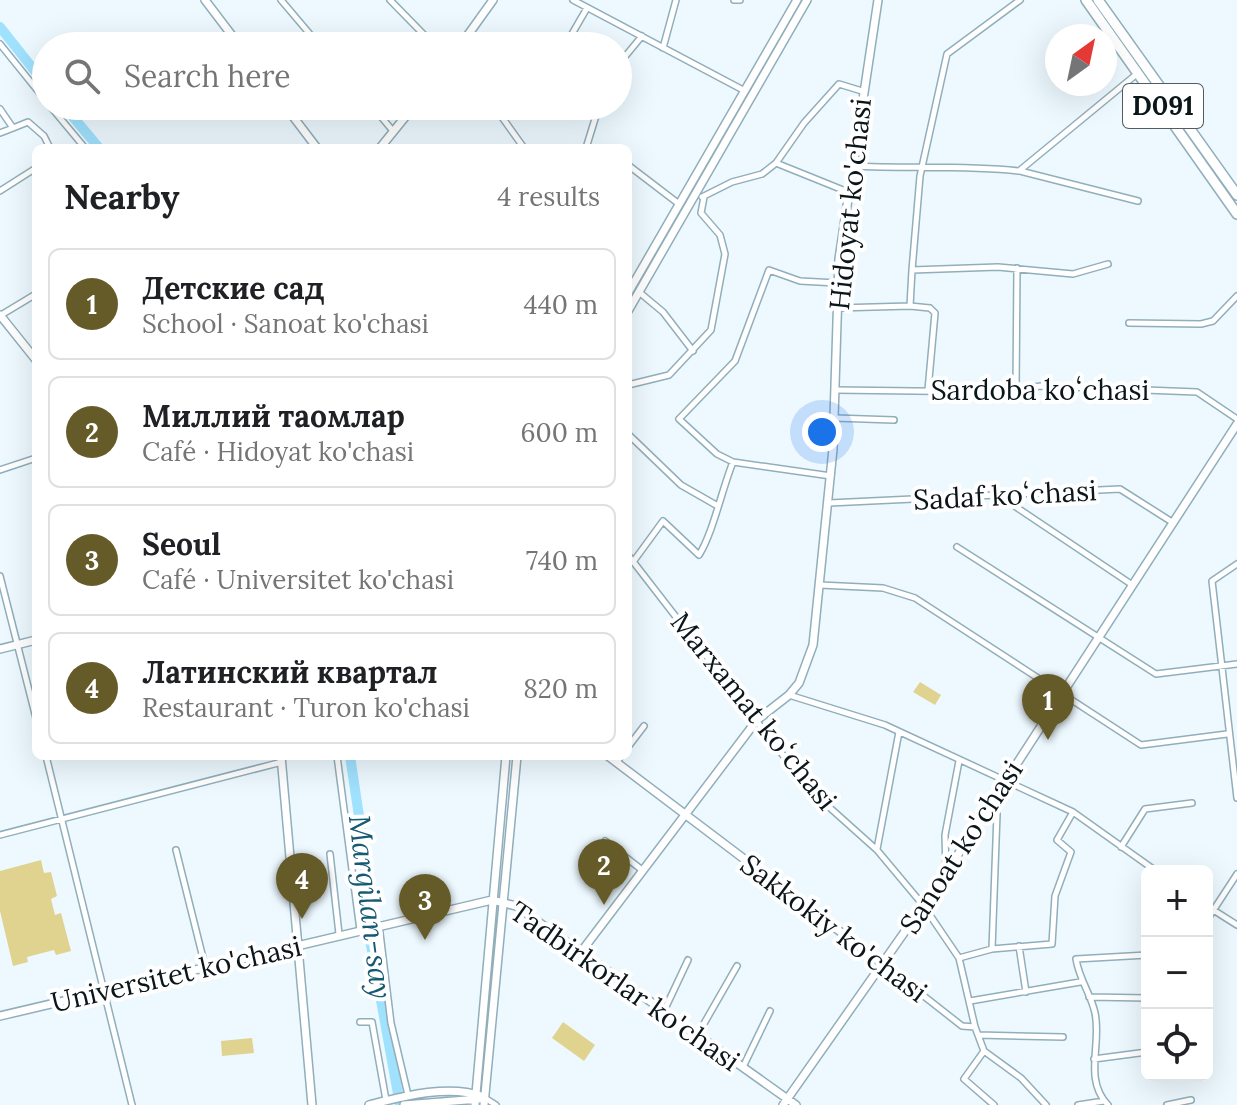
<!DOCTYPE html>
<html lang="en">
<head>
<meta charset="utf-8">
<style>
  body { margin:0; font-family:Lora,serif; background:#f2f2f2; color:#202124 }
  .controls { position:absolute; right:24px; bottom:24px; display:grid; overflow:hidden; border-radius:12px; box-shadow:0 8px 32px #0002 }
  .controls button { width:72px; height:72px; display:grid; place-items:center; padding:0; border:0; border-bottom:2px solid #e0e0e0; background:#fff; color:#202124; font:40px sans-serif }
  .compass { position:absolute; left:1045px; top:24px; width:72px; height:72px; border-radius:50%; background:#fff; box-shadow:0 8px 32px #0002; rotate:33deg }
  .you { position:absolute; left:822px; top:432px; width:28px; height:28px; margin:-20px; border:6px solid #fff; border-radius:50%; background:#1a73e8; box-shadow:0 0 0 12px #1a73e833 }
  .badge { display:grid; place-items:center; width:52px; height:52px; border-radius:50%; background:#655b28; color:#fff; font-size:26px; font-weight:700 }
  .pin { position:absolute; translate:-50% -66px; filter:drop-shadow(0 2px 4px #0008) }
  .pin::after { content:''; position:absolute; top:42px; width:28px; height:24px; background:inherit; clip-path:polygon(0 0,100% 0,50% 100%) }
  .list { margin:0; padding:0; list-style:none }
  h2 { display:flex; justify-content:space-between; align-items:center; height:104px; margin:0; padding:0 32px; font-size:34px }
  h2 small { font-size:26px; font-weight:400; color:#757577 }
  .list li { display:grid; grid-template-columns:52px 1fr auto; gap:24px; align-items:center; box-sizing:border-box; height:112px; margin:0 16px 16px; padding:0 16px; border:2px solid #e0e0e0; border-radius:12px }
  .list b { display:block; font-size:30px; white-space:nowrap }
  .list p { margin:0; font-size:26px; white-space:nowrap; color:#757577 }
  .list em { font-size:26px; font-style:normal; color:#757577 }
  .icon { flex:none; width:44px; height:44px; fill:none; stroke:currentColor; stroke-width:2; stroke-linecap:round; stroke-linejoin:round }
  .map { position:relative; flex:none; width:1237px; height:1105px; overflow:hidden }
  .search { position:absolute; background:#fff; box-shadow:0 8px 32px #0002; left:32px; top:32px; width:600px; height:88px; display:flex; align-items:center; gap:20px; box-sizing:border-box; padding:0 28px; border-radius:44px; color:#757577; font-size:30px }
  .panel { position:absolute; background:#fff; box-shadow:0 8px 32px #0002; left:32px; top:144px; width:600px; height:616px; border-radius:12px }
  .map>svg:first-child { display:block }
</style>
</head>
<body>
<div class="map">
<svg width="1237" height="1105" viewBox="0 0 1237 1105">
  <rect width="100%" height="100%" fill="#edf9ff"/>
  <path fill="#e0d38f" d="M920,682L941,695L935,705L913,692Z
    M41,860L44,873L51,872L57,896L51,899L55,915L61,913L71,951L56,955L54,950L27,957L28,962L13,966L0,911V871Z
    M563,1022L595,1045L584,1061L552,1038Z
    M252,1038L254,1053L222,1056L221,1041Z"/>
  <g fill="none" stroke-linecap="round" stroke-linejoin="round">
    <path stroke="#a0e1fe" stroke-width="10" d="M0,27L46,85
      M64,106L99,148
      M350,756L365,856V912L400,1105"/>
    <defs>
      <path id="street" d="M281,0L320,46
        M390,0L435,46
        M573,0L745,91
        M734,0H740
        M0,44L46,101
        M565,46L587,8
        M663,48L676,0
        M618,65L642,36
        M50,106L85,148
        M372,106L393,131
        M494,106L524,148
        M0,109L13,128L28,122L44,136L50,148
        M502,114L513,106
        M0,133L13,128
        M586,148L599,106
        M776,163L848,192
        M628,165L679,204
        M852,166C908,169 964,165 1019,171L1138,73
        M1020,171L1138,201
        M0,191L36,168
        M702,197L732,182L762,174L776,163L804,123L839,84L862,91
        M912,270L920,176L947,54L1020,0
        M639,292L663,312L693,351
        M910,306L930,308L935,313L928,390
        M837,308L910,306L912,270L998,267L1073,274L1108,264
        M1,315L36,294
        M1129,323L1201,324L1213,321L1237,296
        M628,385L669,375L711,330L725,254L720,235L701,213L704,197
        M1016,389L1017,268
        M835,390L994,392L1041,386L1197,392L1237,419
        M835,418L894,420
        M628,434L681,485L716,505
        M0,470L36,458
        M831,476L733,462L717,454L679,419L735,361L769,270L800,281L837,283
        M1013,493L1016,507L1131,584
        M829,503L1120,489L1172,522
        M957,547L1156,674L1237,664
        M628,555L810,790L877,850L923,905L959,958L975,1027
        M633,562L663,521L699,555C713,533 722,489 733,462
        M1237,564L1212,581L1237,798
        M0,576L36,718
        M820,585L883,588L915,598L1141,745L1227,734
        M789,695L885,725L1073,812L1156,871
        M628,747L644,726
        M46,756L132,1105
        M337,756L360,930
        M617,762L621,756
        M987,809L997,814L992,949
        M0,835L282,762
        M605,841L642,870
        M1121,847L1145,809L1192,803
        M877,849L899,732
        M176,850L205,966
        M330,854L339,934
        M946,871L945,835L959,761
        M1207,906L1237,925
        M1207,920L1237,874
        M379,925L391,1023L408,1095
        M1019,946L1026,992
        M959,958L992,949L1052,944L1055,896L1071,852L1057,840L1073,812
        M883,964L962,1026L975,1027L984,1051L1021,1078L1046,1105
        M1089,997L1147,998
        M970,1001L1080,982
        M664,1011L688,960
        M360,1022H372L386,1100
        M698,1034L737,966
        M978,1035L1063,1037
        M984,1051L964,1079L994,1105
        M1094,1059L1147,1052
        M743,1067L770,1011
        M485,1098L496,1105
        M1078,1105L1104,1101
        M1108,1105C1083,1079 1102,1044 1095,1013C1091,994 1079,979 1076,959L1147,955
        M1167,1105L1191,1100"/>
      <path id="secondary" d="M205,0L240,46
        M460,46L493,0
        M285,106L317,148
        M380,148L414,106
        M628,293L797,0
        M628,311L807,0
        M0,315L36,360
        M0,649L36,640
        M281,756L312,1105
        M608,756L883,964
        M581,952L757,720L789,695L799,683L813,645L833,449L839,259L878,0
        M0,1016L492,900L516,906L796,1105
        M369,1105C401,1097 448,1084 481,1096
        M404,1105L479,1099
        M475,1105L506,756
        M484,1105L517,756
        M783,1105L946,873L1237,424"/>
      <path id="highway" d="M1086,0L1237,214
        M1098,0L1237,195"/>
    </defs>
    <use href="#street" stroke="#91aebb" stroke-width="8"/>
    <use href="#secondary" stroke="#91aebb" stroke-width="10"/>
    <use href="#highway" stroke="#91aebb" stroke-width="12"/>
    <use href="#street" stroke="#fff" stroke-width="5"/>
    <use href="#secondary" stroke="#fff" stroke-width="7"/>
    <use href="#highway" stroke="#fff" stroke-width="9"/>
  </g>
  <g text-anchor="middle" stroke-width="8" stroke-linejoin="round" paint-order="stroke">
    <rect fill="#fff" stroke="#545c5f" stroke-width="2" x="1123" y="84" width="80" height="44" rx="6"/>
    <g font-size="26" font-weight="bold" fill="#0b161a">
      <text x="1163" y="115">D091</text>
    </g>
    <g font-size="28" fill="#0b161a" stroke="#fff">
      <text transform="translate(850 204) rotate(-84)" y="10">Hidoyat ko'chasi</text>
      <text x="1040" y="400">Sardoba koʻchasi</text>
      <text transform="translate(1005 495) rotate(-3)" y="10">Sadaf koʻchasi</text>
      <text transform="translate(754 711) rotate(51)" y="10">Marxamat koʻchasi</text>
      <text transform="translate(961 847) rotate(-57)" y="10">Sanoat ko'chasi</text>
      <text transform="translate(834 928) rotate(37)" y="10">Sakkokiy ko'chasi</text>
      <text transform="translate(176 974) rotate(-13)" y="10">Universitet ko'chasi</text>
      <text transform="translate(625 986) rotate(35)" y="10">Tadbirkorlar ko'chasi</text>
    </g>
    <g font-size="30" font-style="italic" fill="#165a72" stroke="#fff">
      <text transform="translate(370 907) rotate(83)" y="10">Margilan-say</text>
    </g>
  </g>
</svg>
<div class="controls">
<button>+</button>
<button>−</button>
<button><svg class="icon" aria-label="locate" viewBox="0 0 24 24"><circle cx="12" cy="12" r="6"/><path d="M12 2v4M12 18v4M2 12h4M18 12h4"/></svg></button>
</div>
<svg class="compass" viewBox="-18 -18 36 36"><path d="M0-13l5 13h-10z" fill="#e53935"/><path d="M0 13l5-13h-10z" fill="#757577"/></svg>
<div class="you"></div>
<div class="pin badge" style="left:1048px;top:740px">1</div>
<div class="pin badge" style="left:604px;top:905px">2</div>
<div class="pin badge" style="left:425px;top:940px">3</div>
<div class="pin badge" style="left:302px;top:919px">4</div>
<div class="search"><svg class="icon" aria-label="search" viewBox="0 0 24 24"><circle cx="10" cy="10" r="6"/><path d="M15 15l6 6"/></svg>Search here</div>
<section class="panel">
<h2>Nearby<small>4 results</small></h2>
<ul class="list">
<li><span class="badge">1</span><div><b>Детские сад</b><p>School · Sanoat ko'chasi</p></div><em>440 m</em></li>
<li><span class="badge">2</span><div><b>Миллий таомлар</b><p>Café · Hidoyat ko'chasi</p></div><em>600 m</em></li>
<li><span class="badge">3</span><div><b>Seoul</b><p>Café · Universitet ko'chasi</p></div><em>740 m</em></li>
<li><span class="badge">4</span><div><b>Латинский квартал</b><p>Restaurant · Turon ko'chasi</p></div><em>820 m</em></li>
</ul>
</section>
</div>
</body>
</html>
